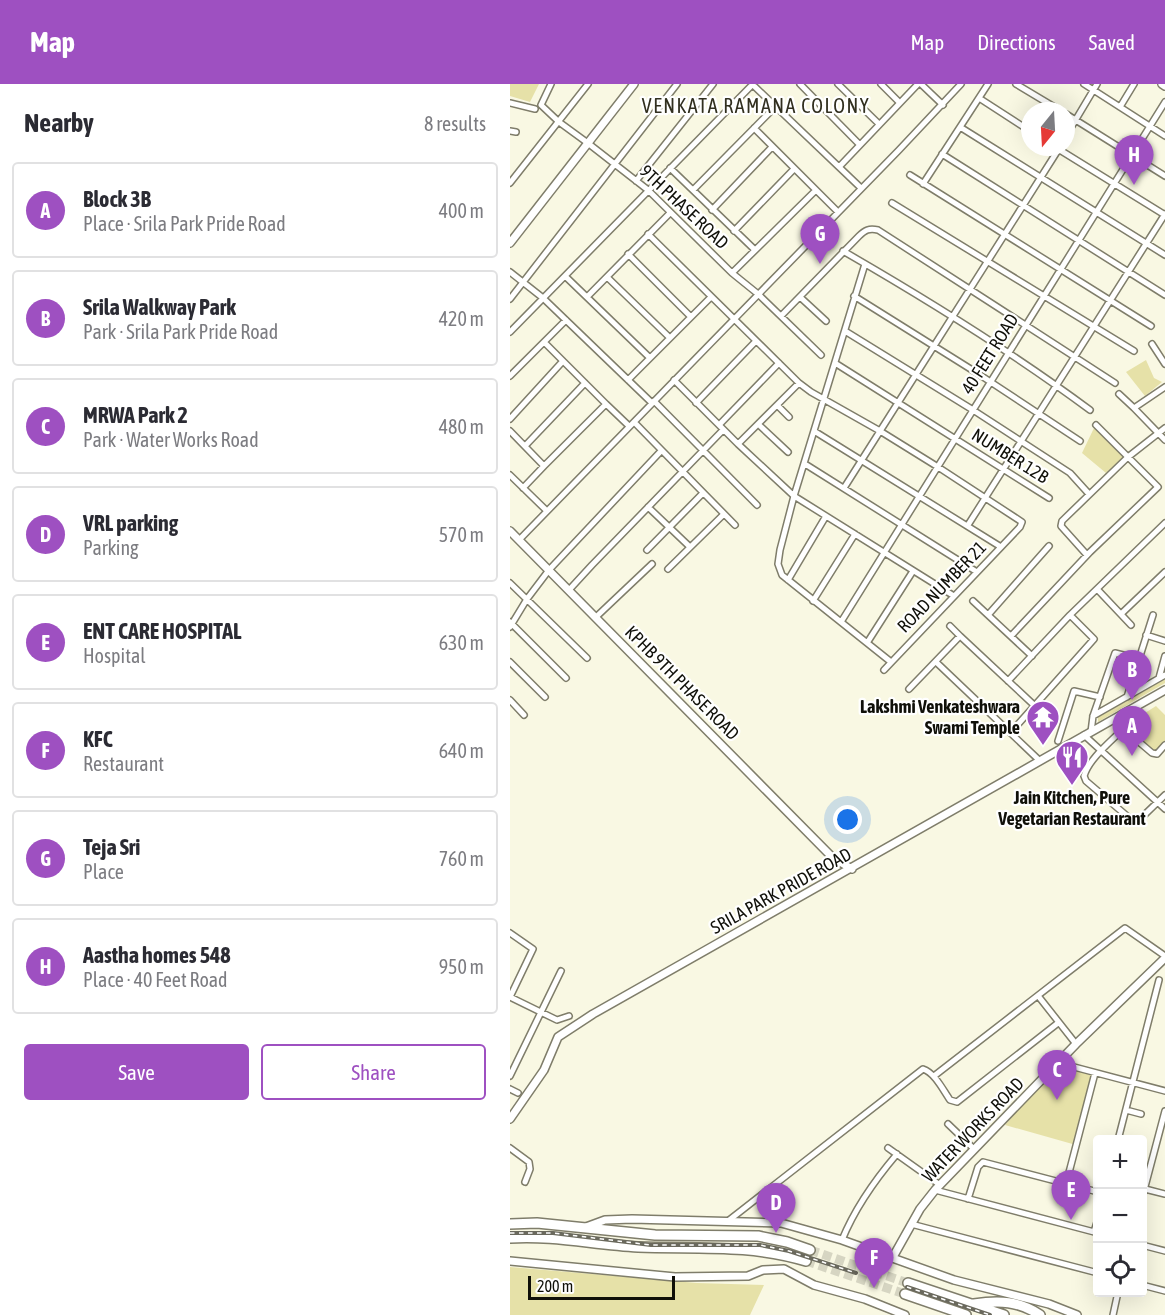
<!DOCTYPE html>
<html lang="en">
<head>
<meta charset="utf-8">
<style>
  body { margin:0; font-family:"Asap Condensed",sans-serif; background:#f2f2f3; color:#2b2b33 }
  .controls { position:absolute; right:18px; bottom:18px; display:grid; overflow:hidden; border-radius:6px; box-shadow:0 6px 24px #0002 }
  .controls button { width:54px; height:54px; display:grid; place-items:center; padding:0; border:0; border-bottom:2px solid #e1e1e2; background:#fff; color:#2b2b33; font:30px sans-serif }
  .compass { position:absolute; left:511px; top:18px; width:54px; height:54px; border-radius:50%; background:#fff; box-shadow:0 6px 24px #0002; rotate:198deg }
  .scale { position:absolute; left:18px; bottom:15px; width:147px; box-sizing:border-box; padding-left:6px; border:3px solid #101009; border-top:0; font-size:16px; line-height:21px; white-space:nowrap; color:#101009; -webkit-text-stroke:4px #fff; paint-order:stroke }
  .you { position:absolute; left:338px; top:736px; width:21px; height:21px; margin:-15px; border:4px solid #fff; border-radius:50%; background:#1a73e8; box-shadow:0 0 0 9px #1a73e833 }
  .badge { display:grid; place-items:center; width:39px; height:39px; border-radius:50%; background:#9e50c1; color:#fff; font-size:20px; font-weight:700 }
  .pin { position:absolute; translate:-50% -50px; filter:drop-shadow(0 2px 3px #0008) }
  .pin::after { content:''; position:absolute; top:32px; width:21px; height:18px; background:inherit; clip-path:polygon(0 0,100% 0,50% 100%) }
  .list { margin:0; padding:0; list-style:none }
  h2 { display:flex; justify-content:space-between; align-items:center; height:78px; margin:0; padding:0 24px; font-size:26px }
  h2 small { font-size:20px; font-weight:400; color:#7c7c81 }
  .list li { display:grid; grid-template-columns:39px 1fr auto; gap:18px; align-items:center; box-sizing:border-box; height:96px; margin:0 12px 12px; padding:0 12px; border:2px solid #e1e1e2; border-radius:6px }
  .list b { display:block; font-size:22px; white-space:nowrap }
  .list p { margin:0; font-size:20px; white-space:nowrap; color:#7c7c81 }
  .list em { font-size:20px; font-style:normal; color:#7c7c81 }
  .actions { display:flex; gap:12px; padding:18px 24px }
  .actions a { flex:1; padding:14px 0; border:2px solid #9e50c1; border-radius:6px; text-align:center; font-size:21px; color:#9e50c1 }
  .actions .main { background:#9e50c1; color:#fff }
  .icon { flex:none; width:33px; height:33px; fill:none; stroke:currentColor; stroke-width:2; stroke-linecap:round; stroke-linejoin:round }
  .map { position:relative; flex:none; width:655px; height:1231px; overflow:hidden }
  header { display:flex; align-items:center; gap:36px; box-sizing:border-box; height:84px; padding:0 30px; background:#9e50c1; color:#fff }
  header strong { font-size:28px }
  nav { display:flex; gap:33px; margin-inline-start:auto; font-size:21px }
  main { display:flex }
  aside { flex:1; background:#fff }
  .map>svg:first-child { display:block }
</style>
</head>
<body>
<header>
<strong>Map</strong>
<nav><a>Map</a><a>Directions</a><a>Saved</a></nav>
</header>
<main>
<aside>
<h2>Nearby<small>8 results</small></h2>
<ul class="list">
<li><span class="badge">A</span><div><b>Block 3B</b><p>Place · Srila Park Pride Road</p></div><em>400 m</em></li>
<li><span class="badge">B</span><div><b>Srila Walkway Park</b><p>Park · Srila Park Pride Road</p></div><em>420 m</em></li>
<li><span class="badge">C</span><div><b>MRWA Park 2</b><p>Park · Water Works Road</p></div><em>480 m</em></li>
<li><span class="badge">D</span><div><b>VRL parking</b><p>Parking</p></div><em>570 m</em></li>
<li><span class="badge">E</span><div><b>ENT CARE HOSPITAL</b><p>Hospital</p></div><em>630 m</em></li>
<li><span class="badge">F</span><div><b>KFC</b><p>Restaurant</p></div><em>640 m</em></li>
<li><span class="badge">G</span><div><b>Teja Sri</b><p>Place</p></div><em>760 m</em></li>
<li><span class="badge">H</span><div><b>Aastha homes 548</b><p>Place · 40 Feet Road</p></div><em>950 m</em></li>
</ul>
<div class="actions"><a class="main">Save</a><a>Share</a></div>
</aside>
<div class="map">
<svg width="655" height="1231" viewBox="0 0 655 1231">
  <rect width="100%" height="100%" fill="#f9f8e3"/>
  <path fill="#e6e1a8" d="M0,0H29L20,18L0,12Z
    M636,276L644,294L652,298L635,312L616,288Z
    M584,344L614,373L596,389L572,369Z
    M655,595V599L588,638V633Z
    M646,622L655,631V657L644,668L616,641Z
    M548,980L585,992L566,1061L495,1041Z
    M0,1183L187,1199L254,1201L240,1231H0Z"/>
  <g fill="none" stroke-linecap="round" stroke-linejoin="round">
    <path stroke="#d6d5c2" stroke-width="9" stroke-dasharray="9 4.5" stroke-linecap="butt" d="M300,1166L398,1199
      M296,1177L395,1210"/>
    <defs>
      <path id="street" d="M41,0L31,21L49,38L75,57
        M242,0L351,104
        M290,0L350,61
        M328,0L369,40
        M371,0L390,19
        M411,0L433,21
        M506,0L551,27
        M574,0L655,52
        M469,14L520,47
        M0,19L25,25
        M610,23L624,0
        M556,30L655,92
        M450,43L655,171
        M244,44L328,128
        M0,47L6,48
        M556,52L587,0
        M79,60L138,106L222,189L248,210L311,271
        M545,63L655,131
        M432,70L655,211
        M329,83L408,0
        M160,84L245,166
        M400,91L641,242
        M126,97L203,0
        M0,99L78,0
        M413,100L478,0
        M183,106L265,23
        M382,119L624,267
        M202,126L262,63
        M224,147L284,85
        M138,150L289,299L228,360
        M333,167C418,216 502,268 580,326
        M118,170L181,233
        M355,180L284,412L270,466L268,480L272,491L381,578
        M0,188L33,214L142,319
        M222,189L305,107
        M55,192L140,274
        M97,193L160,254
        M344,212L467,289L570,357
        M77,213L160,129
        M290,213L316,237
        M0,215L167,0
        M271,232L349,152C355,146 359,144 368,146L605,299
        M335,247L463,326L560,389L579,410
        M0,248L243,0
        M642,260L655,280
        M325,279L539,414
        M0,292L56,236
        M118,296L201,213
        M164,296L228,360L284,412L444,512
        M289,299L301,308L370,347L428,383L512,438L510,443L374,586
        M655,303L624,324L655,356
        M609,310L624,324
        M144,317L247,421
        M186,319L246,257
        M96,320L119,342
        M267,321L279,333
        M0,335L53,277
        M124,338L225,441
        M248,340L278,368
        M209,341L269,279
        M0,347L34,382L96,320L34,258
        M304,347L491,463
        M15,362L75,299
        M295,380L467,488
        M0,391L37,427
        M13,404L34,382
        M334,404L550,63
        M138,423L180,463
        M458,441L655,130
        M9,456L389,66L451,0
        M137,466L193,409
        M577,471L551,442L552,437L618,373L655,344
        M158,485L214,430
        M278,496L316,432
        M0,499L77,574
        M587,505L621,541
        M59,506L82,481L213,346
        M303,517L345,450
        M463,517L522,572
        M611,530L655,488
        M478,531L539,462
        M86,533L142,480
        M0,538L56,594
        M331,538L655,18
        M440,542L450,552
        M0,543L17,515L39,486L151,367
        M636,551L655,557
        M501,552L580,468L648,403L586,341
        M357,559L403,487
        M0,578L35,613
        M426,578L530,677
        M649,594L655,572
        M498,597L560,531L655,439
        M399,605L450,552L525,622
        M617,613L643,531
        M0,616L14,631
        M583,632L655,591
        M501,648L584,555L560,531
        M581,648L583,632L605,569L629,575
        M574,651L655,725
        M548,657L564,607L590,613
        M655,661L647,670L642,669L615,646H612C599,659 579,675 574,692L576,697L624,738H627L655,711
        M0,849L23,865L0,913L47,936L59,932
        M529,913L566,960
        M549,979L655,1007
        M0,992L51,887
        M424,992L615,844L655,872
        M0,1005L8,1009
        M616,1026L631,1030
        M438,1040L464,1065
        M608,1056L649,896
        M0,1064L19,1078L20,1085L15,1098
        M378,1064L430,1101
        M556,1100L585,989
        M635,1105L655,1110
        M425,1106L588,1149
        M632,1114L655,1027
        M458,1115L468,1083L473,1078L588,1108
        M218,1137L413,985C425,989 433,1006 440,1016L447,1018L548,939
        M401,1140L588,1189
        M584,1148L588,1135
        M332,1156C345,1124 364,1097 387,1070
        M632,1161L655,1167
        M632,1201L655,1207
        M603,1231L608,1208"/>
      <path id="secondary" d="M652,0L655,2
        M0,159L124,0
        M0,447L323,774L342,785
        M0,1035L34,986L48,953L83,930L655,606
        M76,1143L95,1136L122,1135L271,1139L332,1156L444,1196L539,1220L567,1231
        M383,1173L410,1125L425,1106L566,960L655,874
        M0,1177L165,1193L238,1192L253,1186L274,1185L304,1201L355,1215L395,1231"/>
      <path id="highway" d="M0,1140L27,1139L145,1151L248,1152L277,1158L300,1166
        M0,1154C43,1151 85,1161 128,1163C185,1165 241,1160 296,1177
        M398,1199L494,1231
        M395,1210L456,1231
        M464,1220C489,1216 509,1217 530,1231"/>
    </defs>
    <use href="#street" stroke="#7f7d6a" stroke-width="8"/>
    <use href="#secondary" stroke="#7f7d6a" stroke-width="10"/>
    <use href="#highway" stroke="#7f7d6a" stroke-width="12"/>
    <use href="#street" stroke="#fff" stroke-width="5"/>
    <use href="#secondary" stroke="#fff" stroke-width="7"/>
    <use href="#highway" stroke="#fff" stroke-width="9"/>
    <defs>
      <path id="rail" d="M0,1149H43L141,1161H250L279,1167L346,1189
        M397,1203L480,1231"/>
    </defs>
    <use href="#rail" stroke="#6a695d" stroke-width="4"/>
    <use href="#rail" stroke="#fff" stroke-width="1.5" stroke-dasharray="4.5" stroke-linecap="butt"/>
  </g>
  <defs>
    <symbol id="temple-pin" viewBox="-11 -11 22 30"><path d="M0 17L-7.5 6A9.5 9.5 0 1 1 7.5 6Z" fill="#9e50c1" stroke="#fff"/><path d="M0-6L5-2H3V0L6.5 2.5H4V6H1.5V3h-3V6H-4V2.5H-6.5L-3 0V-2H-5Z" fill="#fff"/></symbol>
    <symbol id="restaurant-pin" viewBox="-11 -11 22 30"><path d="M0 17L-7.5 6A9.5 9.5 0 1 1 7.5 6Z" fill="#9e50c1" stroke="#fff"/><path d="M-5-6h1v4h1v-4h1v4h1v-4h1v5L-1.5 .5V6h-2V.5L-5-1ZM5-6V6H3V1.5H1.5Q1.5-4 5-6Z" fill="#fff"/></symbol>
  </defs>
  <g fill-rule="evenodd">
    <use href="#temple-pin" x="514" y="614" width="38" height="52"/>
    <use href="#restaurant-pin" x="543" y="654" width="38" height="52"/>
  </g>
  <g text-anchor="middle" stroke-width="4.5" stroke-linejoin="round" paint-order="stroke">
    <g font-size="18" fill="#101009" stroke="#fff">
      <text transform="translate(174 123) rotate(43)" y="6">9TH PHASE ROAD</text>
      <text transform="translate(480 270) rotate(-58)" y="6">40 FEET ROAD</text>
      <text transform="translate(500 372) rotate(32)" y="6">NUMBER 12B</text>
      <text transform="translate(432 503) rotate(-46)" y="6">ROAD NUMBER 21</text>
      <text transform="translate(172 599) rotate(45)" y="6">KPHB 9TH PHASE ROAD</text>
      <text transform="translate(271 807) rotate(-29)" y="6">SRILA PARK PRIDE ROAD</text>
      <text transform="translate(463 1046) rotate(-46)" y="6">WATER WORKS ROAD</text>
    </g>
    <g font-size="18" font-weight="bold" fill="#101009" stroke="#fff" text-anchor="end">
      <text x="510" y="629">Lakshmi Venkateshwara<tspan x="510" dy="21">Swami Temple</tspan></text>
      <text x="562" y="720" text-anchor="middle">Jain Kitchen, Pure<tspan x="562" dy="21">Vegetarian Restaurant</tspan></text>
    </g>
    <g font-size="20" letter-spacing="1.5" fill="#312f1f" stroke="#fff">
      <text x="246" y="29">VENKATA RAMANA COLONY</text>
    </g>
  </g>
</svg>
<div class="controls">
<button>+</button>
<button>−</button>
<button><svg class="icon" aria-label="locate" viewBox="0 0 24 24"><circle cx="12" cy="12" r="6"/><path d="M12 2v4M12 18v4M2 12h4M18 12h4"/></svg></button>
</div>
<svg class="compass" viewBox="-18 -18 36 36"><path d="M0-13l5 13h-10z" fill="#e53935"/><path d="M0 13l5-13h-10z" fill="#7c7c81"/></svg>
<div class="scale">200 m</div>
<div class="you"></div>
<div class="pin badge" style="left:622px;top:672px">A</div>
<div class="pin badge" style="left:622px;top:616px">B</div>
<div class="pin badge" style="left:547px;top:1016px">C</div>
<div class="pin badge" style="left:266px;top:1149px">D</div>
<div class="pin badge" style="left:561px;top:1136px">E</div>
<div class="pin badge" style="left:364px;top:1204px">F</div>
<div class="pin badge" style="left:310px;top:180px">G</div>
<div class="pin badge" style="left:624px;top:101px">H</div>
</div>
</main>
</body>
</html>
